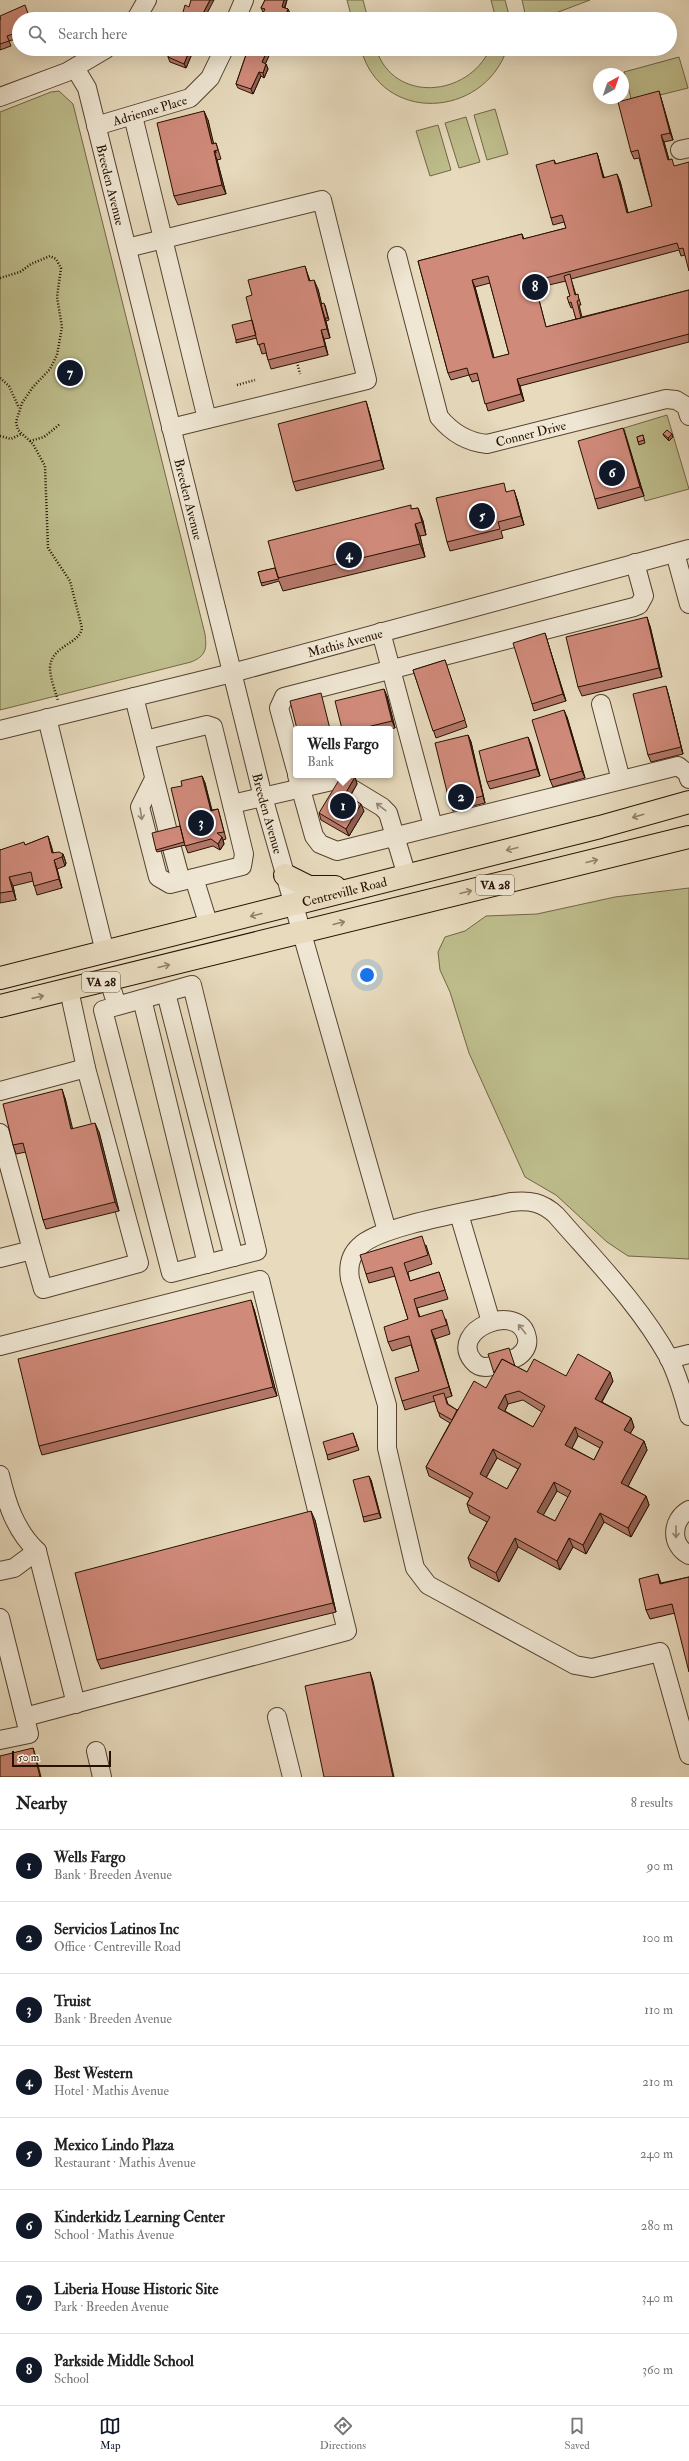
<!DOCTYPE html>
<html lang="en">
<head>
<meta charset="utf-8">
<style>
  body { margin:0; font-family:"IM FELL Double Pica",serif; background:#f6f6f6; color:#222 }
  .compass { position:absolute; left:593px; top:68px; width:36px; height:36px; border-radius:50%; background:#fff; box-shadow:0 4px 16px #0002; rotate:40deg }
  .scale { position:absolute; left:12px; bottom:10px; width:99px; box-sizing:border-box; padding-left:4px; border:2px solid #261001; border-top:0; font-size:11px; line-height:14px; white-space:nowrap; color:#261001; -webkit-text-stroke:3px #efe7d4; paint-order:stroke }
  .you { position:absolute; left:367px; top:975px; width:14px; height:14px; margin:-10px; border:3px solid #fff; border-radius:50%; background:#1a73e8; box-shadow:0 0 0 6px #1a73e833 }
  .badge { display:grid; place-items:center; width:26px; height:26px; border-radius:50%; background:#111827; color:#fff; font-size:13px; font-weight:700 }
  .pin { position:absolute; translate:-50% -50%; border:2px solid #fff; box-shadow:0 1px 4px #0006 }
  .popup { position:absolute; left:293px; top:726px; width:100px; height:52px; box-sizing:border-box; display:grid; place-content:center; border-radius:4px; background:#fff; filter:drop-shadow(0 1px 3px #0005); font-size:13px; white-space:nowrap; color:#767676 }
  .popup b { font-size:15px; color:#222 }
  .popup::after { content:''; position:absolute; left:50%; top:100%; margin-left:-8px; border:8px solid transparent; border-top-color:#fff }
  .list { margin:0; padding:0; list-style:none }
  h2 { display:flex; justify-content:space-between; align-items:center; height:52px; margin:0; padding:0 16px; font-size:17px }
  h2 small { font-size:13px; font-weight:400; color:#767676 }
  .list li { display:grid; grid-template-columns:26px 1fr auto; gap:12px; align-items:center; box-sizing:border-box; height:72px; padding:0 16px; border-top:1px solid #e0e0e0 }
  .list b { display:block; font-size:15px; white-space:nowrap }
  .list p { margin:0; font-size:13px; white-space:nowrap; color:#767676 }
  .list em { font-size:13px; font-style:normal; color:#767676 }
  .icon { flex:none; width:22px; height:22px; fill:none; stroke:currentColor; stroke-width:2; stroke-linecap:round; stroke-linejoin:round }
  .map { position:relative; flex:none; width:689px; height:1777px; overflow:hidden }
  .search { position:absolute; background:#fff; box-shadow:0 4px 16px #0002; left:12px; right:12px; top:12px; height:44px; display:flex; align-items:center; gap:10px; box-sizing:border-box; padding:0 14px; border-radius:22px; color:#767676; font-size:15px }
  .sheet { height:628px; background:#fff }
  nav { display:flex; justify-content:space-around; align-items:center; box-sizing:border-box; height:56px; border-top:1px solid #e0e0e0; background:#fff; font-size:11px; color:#767676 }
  nav a { display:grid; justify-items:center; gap:2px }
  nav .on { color:#111827 }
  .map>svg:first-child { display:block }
</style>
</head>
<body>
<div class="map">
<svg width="689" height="1777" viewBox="0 0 689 1777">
  <rect width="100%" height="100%" fill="#e7dabd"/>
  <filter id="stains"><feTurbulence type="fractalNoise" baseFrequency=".005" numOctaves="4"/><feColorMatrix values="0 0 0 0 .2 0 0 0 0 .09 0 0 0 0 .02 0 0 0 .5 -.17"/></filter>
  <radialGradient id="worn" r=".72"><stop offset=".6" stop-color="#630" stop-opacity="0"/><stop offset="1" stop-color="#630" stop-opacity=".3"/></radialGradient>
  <path fill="#bebd8c" stroke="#726646" d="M347,0H363L368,19H352Z
    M491,0H505L510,19H496Z
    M522,0H590L540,19L525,13Z
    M361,49H376C394,104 468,97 490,49H507C483,119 381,124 361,49Z
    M679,57L688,88L632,102L624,72Z
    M59,91L73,104L205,634C207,649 206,656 191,662L0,710V112L51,92Z
    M495,109L508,154L487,160L474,115Z
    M466,117L480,162L459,168L445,123Z
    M438,125L451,170L430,176L416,131Z
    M667,415L689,489L645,501L624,428Z
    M689,888V1259L628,1256L607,1242L556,1195L525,1177L469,1053L450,992L440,970L438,952L445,937L465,931L486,916L537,914L615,897Z"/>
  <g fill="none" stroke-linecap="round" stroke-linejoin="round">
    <defs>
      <g id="minor">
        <path d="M136,19L147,0"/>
        <path d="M236,19L244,0"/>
        <path id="s1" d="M75,68L87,88L263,797L387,1231"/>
        <path d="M0,97L67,72L106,49"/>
        <path d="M133,116L207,419"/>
        <path id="s2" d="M96,126L190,98L210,78L224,49"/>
        <path d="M680,150L689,148"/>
        <path d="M127,248L322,200L367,380L171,428"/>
        <path id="s3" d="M397,256L439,417C452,433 467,442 487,444L666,399L676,400L686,406L689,416"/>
        <path d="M675,553L689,604"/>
        <path d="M381,632L433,826"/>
        <path d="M134,697L168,832"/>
        <path d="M601,704L621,780"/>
        <path d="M47,718L105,952"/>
        <path id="s4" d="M0,730L232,673L689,549"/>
        <path d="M145,740L207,725L213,727L244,854L242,866L170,884L158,877L140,807L154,779"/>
        <path d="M296,770L279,708L284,697L634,607L639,605L644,596L635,563"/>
        <path d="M297,775L314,836L320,844L337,851L678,766L687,773L689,779"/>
        <path d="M354,790L382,807L388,813L407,876"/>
        <path d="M232,804L332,781L343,783"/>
        <path d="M172,848L181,881"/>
        <path d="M194,878L209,926"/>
        <path d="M109,980L117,1006L103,1010L171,1273L257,1251L192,985L117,1006"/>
        <path d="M166,993L234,1257"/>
        <path d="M142,999L207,1264"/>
        <path d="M0,1091L86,1068L69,990"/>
        <path d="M0,1133L32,1250L0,1258"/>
        <path d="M459,1214L491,1322"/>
        <path d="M32,1250L43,1289L139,1263L86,1068"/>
        <path d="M0,1346L260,1280L347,1631L25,1717"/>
        <path d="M669,1359L689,1354"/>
        <path d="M492,1366C484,1368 478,1367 473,1361C447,1330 520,1300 527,1338C529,1348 521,1356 513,1359"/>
        <path d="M689,1416C684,1397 678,1376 669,1358C640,1305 595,1260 556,1215C542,1202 530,1200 511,1202C479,1210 381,1225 360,1246C350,1255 348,1267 350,1279L387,1405V1448L415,1568L428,1585L575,1665L592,1668L660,1652L689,1755"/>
        <path d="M0,1475C7,1504 15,1530 37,1551"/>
        <path d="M689,1510C671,1520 670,1545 689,1555"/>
        <path d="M37,1551L76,1704"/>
        <path d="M0,1571L14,1568L37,1551"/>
        <path d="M0,1618L29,1734L0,1740"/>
        <path d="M277,1717L292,1777"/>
        <path d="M96,1751L102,1777"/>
      </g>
      <g id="highway">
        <path d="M285,875L309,887H335"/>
        <path id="s5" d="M0,978L600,827L689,802"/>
        <path d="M0,1006L689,837"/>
      </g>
    </defs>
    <use href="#minor" stroke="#564230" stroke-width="20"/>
    <use href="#highway" stroke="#261001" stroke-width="24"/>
    <path stroke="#261001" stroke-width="2.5" stroke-dasharray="1 2" stroke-linecap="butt" d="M0,278L20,272L31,264L50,256L56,259L61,268L57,297L62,327L57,355L50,369L33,387L22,403L16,422L18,430L33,444L45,466L48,548L70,581L82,628C80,644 52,645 50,667C50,678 55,690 58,701
      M297,362L300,374
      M0,378L9,386L19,408
      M237,385L255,380
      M0,436L11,439L21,434
      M30,441L44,437L60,424"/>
    <use href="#minor" stroke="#efe7d4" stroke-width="18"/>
    <use href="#highway" stroke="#e7dabd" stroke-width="22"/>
  </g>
  <path fill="#b37769" stroke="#261001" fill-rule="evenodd" d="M265,0H287L285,8L288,9L290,14L288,19H260L263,12L261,8Z
    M19,19V38L9,41L11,46L0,50V20Z
    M171,49H194L186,68L170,62L168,57Z
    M248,49H272L265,64H266L268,69L264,78L261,76L253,94L238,88L236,84Z
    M661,98L673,140L664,142L669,160L685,255L681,256L679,250L571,279L576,295L579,299L581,305H579L582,317L689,290V342L520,386L524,401L488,411L479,380L472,382L469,375L451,380L448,373L418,261L522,234L524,239L566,228L564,222L553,225L551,218L554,160L556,164L597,153L604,177L620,181L628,213L652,206L639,158L634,159L631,152ZM566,281L570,296L569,303L571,308L573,307L576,319L546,327L536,288ZM490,283L509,354L494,358L475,287Z
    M208,120L213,144L216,143L221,159L217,160L226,194L178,205L174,196Z
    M308,275L310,281L318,289L321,303L325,305L329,320L326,321L330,338L324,339L328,355L271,369L266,353L262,354L257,338L236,343V340L252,320V295Z
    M369,411L384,469L296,491L293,482Z
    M623,428L626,437L644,496L598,509L595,499Z
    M663,434H672L673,437L669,441L664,436Z
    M643,435L645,443L639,445L637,437Z
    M507,492L517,499L524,525L501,531L503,538L450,551L447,542Z
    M418,508L423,521L426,535L420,536L425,557L283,591L279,581L262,586L258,572L275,568L412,509Z
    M650,626L662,677L582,696L578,687Z
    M547,640L566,701L534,711L532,704Z
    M445,660L467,727L436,738L413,670Z
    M668,693L683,754L651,762L648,755Z
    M387,696L395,728L390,729H342Z
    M567,717L585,778L553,787L550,780Z
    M468,735L471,742L485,803L453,811L450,804Z
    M528,737L540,776L490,789L487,782Z
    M202,776L205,783L212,810L218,809L220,816L226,839L223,840L224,844L220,850L213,846L188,853L185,845L157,852L156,850L180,826L182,786Z
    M355,777L357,784L350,797L364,811L349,836L321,820L319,813Z
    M48,836L53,853L63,854L66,863L65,866L57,869L62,888L37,895L33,881L13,886L16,900L0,903V850L25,845Z
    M65,1098L72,1129L99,1132L119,1211L46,1229L43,1220L26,1152L16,1154L13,1145Z
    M426,1245L432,1264L408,1272L410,1281L439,1272L448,1299L417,1308L420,1317L446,1319L450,1334L435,1339L452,1396L446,1398L448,1404L457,1410L515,1366L527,1372L613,1381L602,1402L631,1418L634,1427L630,1434L644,1441L647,1450L628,1486L646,1496L649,1505L631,1537L604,1522L586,1554L573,1547L560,1570L518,1547L499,1582L471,1567L468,1558L487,1522L470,1513L467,1504L470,1498L429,1476L426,1467L450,1423L440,1417L435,1401L405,1410L402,1401L419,1371L411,1345L392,1351L388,1342L408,1319L395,1276L369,1283L366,1274ZM523,1400L542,1412L533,1427L505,1411L508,1404ZM578,1436L600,1448L594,1460L572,1448ZM497,1458L518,1469L507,1489L486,1478ZM557,1491L568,1497L555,1521L543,1515Z
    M254,1309L277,1396L42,1455L39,1446Z
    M353,1433L359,1450L328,1460L327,1455Z
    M371,1480L381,1518L364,1522L363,1517Z
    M315,1520L336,1612L101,1669L97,1660Z
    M658,1574L661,1583L689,1577L675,1613L650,1619L646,1610Z"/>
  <path fill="#926155" stroke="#261001" d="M210,0H214L204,19H200Z
    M284,0H287L283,11L282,7Z
    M288,9L290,14L288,19H286L285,17Z
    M190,49H194L186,68L184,64Z
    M268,49H272L264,67L262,62Z
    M266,64L268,69L264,78L263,73Z
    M259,72L261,76L253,94L251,89Z
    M659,91L673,140L670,133Z
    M204,111L208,120L216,153L212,144Z
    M661,135L664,142L671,167L668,160Z
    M214,151L217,160L226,194L222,185Z
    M597,153L599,160L605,184L603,178Z
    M617,174L620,181L630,220L627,213Z
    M305,266L308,275L312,291L309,281Z
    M314,280L318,289L330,338L327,329Z
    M472,280L475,287L496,365L493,358Z
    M321,330L324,339L328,355L325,346Z
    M517,379L520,386L524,401L521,394Z
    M366,401L369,411L384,469L381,460Z
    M623,428L626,437L644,496L640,487Z
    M672,434L673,437L669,441L668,438Z
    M514,490L517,499L524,525L521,516Z
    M418,508L423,521L426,535L422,522Z
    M415,524L420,536L425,557L420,544Z
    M647,617L650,626L662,677L659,668Z
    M545,633L547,640L566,701L563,694Z
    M666,686L668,693L683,754L681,747Z
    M384,689L387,696L395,728L392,721Z
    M564,710L567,717L585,778L582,771Z
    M468,735L471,742L485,803L483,796Z
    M528,737L531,744L540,776L537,769Z
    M202,776L205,783L213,818L211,811Z
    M355,777L357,784L347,801L345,794Z
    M361,804L364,811L349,836L346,829Z
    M48,836L51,845L55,859L52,853Z
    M222,837L224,844L220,850L218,844Z
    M63,854L66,863L65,866L62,857Z
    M54,860L57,869L62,888L59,879Z
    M9,877L13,886L16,900L13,891Z
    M62,1089L65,1098L75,1138L71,1129Z
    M95,1123L99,1132L119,1211L115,1202Z
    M251,1300L254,1309L277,1396L273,1387Z
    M431,1330L435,1339L452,1396L449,1387Z
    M610,1372L613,1381L598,1408L595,1399Z
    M505,1395L508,1404L502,1417L498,1408Z
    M631,1418L634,1427L627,1439L624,1430Z
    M575,1427L578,1436L569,1454L565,1445Z
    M644,1441L647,1450L625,1492L621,1483Z
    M493,1449L497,1458L483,1483L480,1474Z
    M369,1476L371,1480L381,1518L379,1513Z
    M554,1482L557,1491L540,1521L537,1512Z
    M646,1496L649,1505L631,1537L628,1528Z
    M311,1511L315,1520L336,1612L333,1603Z
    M600,1513L604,1522L586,1554L583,1545Z
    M515,1538L518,1547L499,1582L496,1573Z
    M569,1538L573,1547L560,1570L557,1561Z
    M370,1672L373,1681L394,1777H393Z
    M33,1748L36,1757L41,1777H40Z"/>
  <path fill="#d08a7a" stroke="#261001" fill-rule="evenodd" d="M191,0H210L200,19H181L185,5L189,7Z
    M265,0H284L282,7L288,9L285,17L280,15L279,19H260L265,9L261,8Z
    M25,5L30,19H19V32L7,36L9,41L0,44V20L1,19L0,16Z
    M171,49H190L184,64L168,57Z
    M248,49H268L262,62L266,64L263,73L259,72L251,89L236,84Z
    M659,91L670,133L661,135L668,160L672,159L674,166L689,162V271L683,248L679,249L677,243L534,281L546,327L689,290V334L517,379L521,394L485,404L477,373L469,375L467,368L448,373L418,261L522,234L523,239L566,228L562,215L551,218L536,165L554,160L555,164L597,153L603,178L617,174L627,213L652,206L638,150L631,152L618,102ZM488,276L509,354L493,358L472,280Z
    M204,111L212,144L216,143L218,150L214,151L222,185L174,196L157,123Z
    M305,266L309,281L314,280L327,329L321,330L325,346L268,360L264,343L258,345L246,297L252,295L248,280Z
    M570,274L575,295L578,294L579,300L577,301L581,318L576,319L571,302L569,303L567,297L570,296L564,276Z
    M324,303L328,318H325L321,304Z
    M252,320L256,335L236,340L232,325Z
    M366,401L381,460L293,482L278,424Z
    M623,428L640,487L595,499L578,441Z
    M667,430L672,434L668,438L663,434Z
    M643,435L644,440L638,442L637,437Z
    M504,483L506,492L514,490L521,516L498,522L500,529L447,542L436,498Z
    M411,505V509L418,508L422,522L415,524L420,544L278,578L268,541Z
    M275,568L279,579L261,583L258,572Z
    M647,617L659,668L578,687L566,637Z
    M545,633L563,694L532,704L513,643Z
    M445,660L465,720L433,731L413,670Z
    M666,686L681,747L648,755L633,694Z
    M384,689L392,721L359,729H342L335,701Z
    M321,693L330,729H297L290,701Z
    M564,710L582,771L550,780L532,720Z
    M468,735L483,796L450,804L435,743Z
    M528,737L537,769L487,782L479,751Z
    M342,775H351L355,777L345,794L361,804L346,829L319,813Z
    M202,776L211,811L218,809L224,832L217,833L222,837L218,844L211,839L185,846L171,788L182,786L181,781Z
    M180,826L184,842L156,850L152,833Z
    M48,836L52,853L59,852L63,854L62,857L54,860L59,879L34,886L31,872L9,877L13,891L0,893V850L24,842L25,845Z
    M62,1089L71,1129L95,1123L115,1202L43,1220L23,1143L13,1145L3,1104Z
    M422,1236L428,1255L404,1263L410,1281L439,1272L445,1290L414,1299L419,1317L442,1310L447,1325L431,1330L449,1387L402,1401L395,1378L419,1371L409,1336L388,1342L384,1327L408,1319L392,1267L366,1274L360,1255Z
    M251,1300L273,1387L39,1446L18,1359Z
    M509,1348L515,1366L502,1359L494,1373L488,1354Z
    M578,1354L610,1372L595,1399L631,1418L624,1430L644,1441L621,1483L646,1496L628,1528L600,1513L583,1545L569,1538L557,1561L515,1538L496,1573L468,1558L490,1517L467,1504L473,1493L426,1467L474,1381L486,1388L502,1359L527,1372L534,1359L566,1376ZM519,1391L545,1406L533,1427L498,1408L505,1395ZM575,1427L603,1442L594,1460L565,1445ZM493,1449L521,1464L507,1489L480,1474ZM554,1482L571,1491L555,1521L537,1512Z
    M444,1393L447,1404L457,1410L452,1420L438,1412L433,1396Z
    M353,1433L357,1446L327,1455L323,1442Z
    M369,1476L379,1513L363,1517L353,1480Z
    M311,1511L333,1603L97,1660L75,1573Z
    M658,1574L660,1584L689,1577V1672L672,1604L646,1610L639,1579Z
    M370,1672L393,1777H324L305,1686Z
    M33,1748L40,1777H0V1756Z"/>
  <defs><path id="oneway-shaft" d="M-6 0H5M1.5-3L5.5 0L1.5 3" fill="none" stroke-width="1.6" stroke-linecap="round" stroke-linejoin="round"/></defs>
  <g stroke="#958675">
    <use href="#oneway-shaft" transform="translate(381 807) rotate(-142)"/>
    <use href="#oneway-shaft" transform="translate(141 814) rotate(81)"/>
    <use href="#oneway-shaft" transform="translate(522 1329) rotate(-129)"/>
    <use href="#oneway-shaft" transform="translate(676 1532) rotate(90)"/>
  </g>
  <g stroke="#907f68">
    <use href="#oneway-shaft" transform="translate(638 816) rotate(164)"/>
    <use href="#oneway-shaft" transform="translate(512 849) rotate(166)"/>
    <use href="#oneway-shaft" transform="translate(592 861) rotate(-14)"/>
    <use href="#oneway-shaft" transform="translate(466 892) rotate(-14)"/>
    <use href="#oneway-shaft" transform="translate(256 915) rotate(166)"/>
    <use href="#oneway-shaft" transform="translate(339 923) rotate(-14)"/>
    <use href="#oneway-shaft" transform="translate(164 966) rotate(-14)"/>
    <use href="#oneway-shaft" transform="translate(38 997) rotate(-13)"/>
  </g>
  <g text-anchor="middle" stroke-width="4" stroke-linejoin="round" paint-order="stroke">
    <g fill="#efe7d4" stroke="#625040" stroke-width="1">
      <rect x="476" y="875" width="38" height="20" rx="3"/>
      <rect x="82" y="972" width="38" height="20" rx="3"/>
    </g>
    <g font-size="12" font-weight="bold" fill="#261001">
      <text x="495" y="889">VA 28</text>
      <text x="101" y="986">VA 28</text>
    </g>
    <g font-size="13" fill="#261001" stroke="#efe7d4">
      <text dy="5" stroke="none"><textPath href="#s2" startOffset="56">Adrienne Place</textPath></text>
      <text dy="5" stroke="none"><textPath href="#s1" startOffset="123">Breeden Avenue</textPath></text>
      <text dy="5" stroke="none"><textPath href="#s3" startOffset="268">Conner Drive</textPath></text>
      <text dy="5" stroke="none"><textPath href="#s1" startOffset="447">Breeden Avenue</textPath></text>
      <text dy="5" stroke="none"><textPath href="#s4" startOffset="356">Mathis Avenue</textPath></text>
      <text dy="5" stroke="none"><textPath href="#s1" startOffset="771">Breeden Avenue</textPath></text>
      <text dy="5" stroke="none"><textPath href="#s5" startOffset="355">Centreville Road</textPath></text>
    </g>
  </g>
  <rect width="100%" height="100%" filter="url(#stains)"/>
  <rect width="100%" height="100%" fill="url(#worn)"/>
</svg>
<svg class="compass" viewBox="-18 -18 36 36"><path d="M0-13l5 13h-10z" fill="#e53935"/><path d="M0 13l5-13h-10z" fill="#767676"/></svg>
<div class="scale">50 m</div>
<div class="you"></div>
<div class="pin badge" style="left:343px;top:806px">1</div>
<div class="popup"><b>Wells Fargo</b>Bank</div>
<div class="pin badge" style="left:461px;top:797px">2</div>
<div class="pin badge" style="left:201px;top:823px">3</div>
<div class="pin badge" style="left:349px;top:555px">4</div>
<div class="pin badge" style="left:482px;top:516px">5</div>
<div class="pin badge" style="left:612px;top:473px">6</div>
<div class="pin badge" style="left:70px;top:373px">7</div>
<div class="pin badge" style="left:535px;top:287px">8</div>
<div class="search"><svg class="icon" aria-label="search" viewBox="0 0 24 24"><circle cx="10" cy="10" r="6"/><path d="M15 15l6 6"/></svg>Search here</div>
</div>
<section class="sheet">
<h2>Nearby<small>8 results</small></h2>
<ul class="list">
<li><span class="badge">1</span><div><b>Wells Fargo</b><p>Bank · Breeden Avenue</p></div><em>90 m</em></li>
<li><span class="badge">2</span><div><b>Servicios Latinos Inc</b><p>Office · Centreville Road</p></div><em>100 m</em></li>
<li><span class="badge">3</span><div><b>Truist</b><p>Bank · Breeden Avenue</p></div><em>110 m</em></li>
<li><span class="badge">4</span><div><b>Best Western</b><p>Hotel · Mathis Avenue</p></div><em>210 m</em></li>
<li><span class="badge">5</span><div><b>Mexico Lindo Plaza</b><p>Restaurant · Mathis Avenue</p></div><em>240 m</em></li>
<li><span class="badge">6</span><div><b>Kinderkidz Learning Center</b><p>School · Mathis Avenue</p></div><em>280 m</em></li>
<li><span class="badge">7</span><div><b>Liberia House Historic Site</b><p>Park · Breeden Avenue</p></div><em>340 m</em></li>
<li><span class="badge">8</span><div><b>Parkside Middle School</b><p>School</p></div><em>360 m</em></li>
</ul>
</section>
<nav>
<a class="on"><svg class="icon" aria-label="map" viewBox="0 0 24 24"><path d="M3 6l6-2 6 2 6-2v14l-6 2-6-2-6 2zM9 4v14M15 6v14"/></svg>Map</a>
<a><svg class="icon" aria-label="directions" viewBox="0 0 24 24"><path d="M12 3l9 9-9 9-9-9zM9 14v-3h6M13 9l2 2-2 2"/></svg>Directions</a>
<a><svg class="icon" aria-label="saved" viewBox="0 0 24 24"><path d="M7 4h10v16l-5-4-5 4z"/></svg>Saved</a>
</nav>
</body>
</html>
